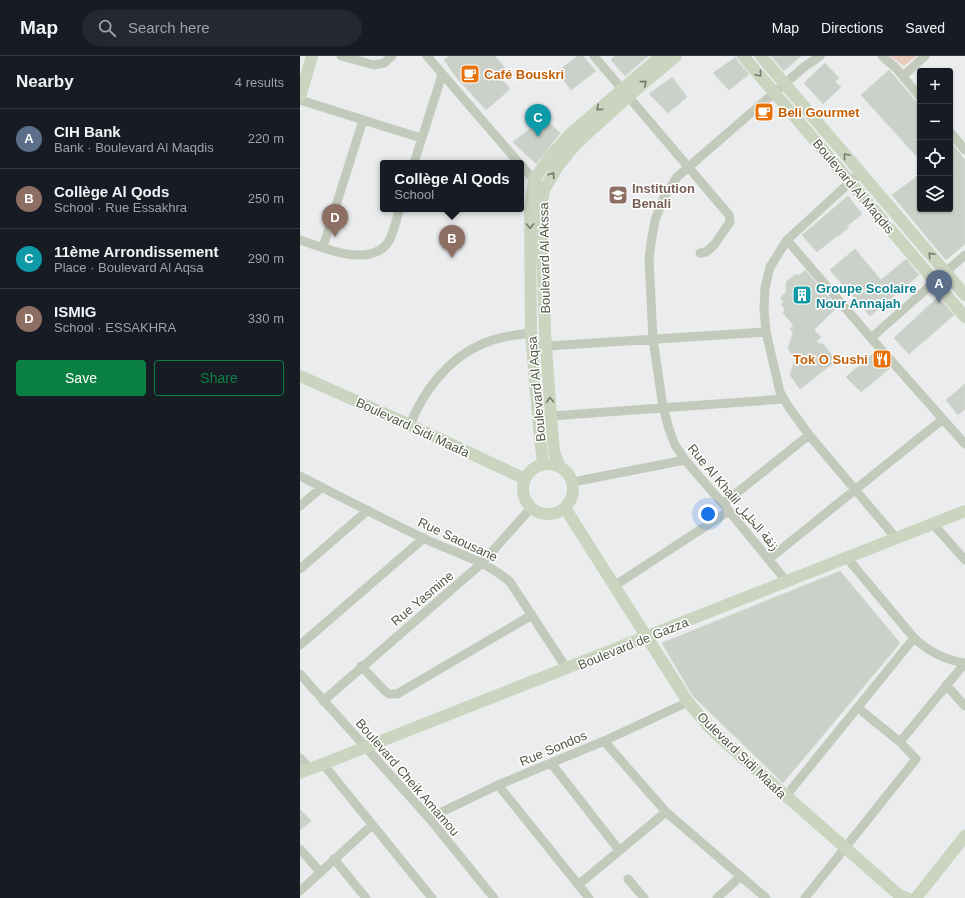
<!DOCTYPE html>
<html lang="en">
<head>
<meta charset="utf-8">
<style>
  body { margin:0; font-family:Arial,"Noto Sans Arabic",sans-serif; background:#242831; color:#f1f3f6 }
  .controls { position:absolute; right:12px; top:12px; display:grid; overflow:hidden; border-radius:4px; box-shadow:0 1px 3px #0004 }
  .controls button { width:36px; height:36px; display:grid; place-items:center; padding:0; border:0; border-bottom:1px solid #363941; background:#171b24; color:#f1f3f6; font:20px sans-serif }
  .you { position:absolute; left:408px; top:458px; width:14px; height:14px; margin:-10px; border:3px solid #fff; border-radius:50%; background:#1a73e8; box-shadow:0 0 0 6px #1a73e833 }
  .badge { display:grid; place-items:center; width:26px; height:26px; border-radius:50%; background:#0b8043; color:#fff; font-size:13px; font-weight:700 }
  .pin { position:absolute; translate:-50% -33px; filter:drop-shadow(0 1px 2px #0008) }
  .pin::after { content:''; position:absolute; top:21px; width:14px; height:12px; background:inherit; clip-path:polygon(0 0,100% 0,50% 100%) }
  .popup { position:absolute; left:80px; top:104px; width:144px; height:52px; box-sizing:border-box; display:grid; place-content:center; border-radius:4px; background:#171b24; filter:drop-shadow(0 1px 3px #0005); font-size:13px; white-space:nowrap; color:#9ea1a6 }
  .popup b { font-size:15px; color:#f1f3f6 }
  .popup::after { content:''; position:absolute; left:50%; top:100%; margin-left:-8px; border:8px solid transparent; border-top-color:#171b24 }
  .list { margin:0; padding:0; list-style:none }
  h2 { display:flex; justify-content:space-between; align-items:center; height:52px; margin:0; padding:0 16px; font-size:17px }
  h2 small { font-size:13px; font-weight:400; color:#9ea1a6 }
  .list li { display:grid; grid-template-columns:26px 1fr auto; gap:12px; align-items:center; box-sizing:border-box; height:60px; padding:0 16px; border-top:1px solid #363941 }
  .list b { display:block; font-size:15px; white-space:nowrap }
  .list p { margin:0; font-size:13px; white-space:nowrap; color:#9ea1a6 }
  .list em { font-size:13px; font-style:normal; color:#9ea1a6 }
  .actions { display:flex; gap:8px; padding:12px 16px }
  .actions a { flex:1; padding:9px 0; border:1px solid #0b8043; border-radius:4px; text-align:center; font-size:14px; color:#0b8043 }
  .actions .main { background:#0b8043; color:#fff }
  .icon { flex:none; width:22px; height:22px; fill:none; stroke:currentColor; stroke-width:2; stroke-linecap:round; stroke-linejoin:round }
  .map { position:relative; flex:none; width:665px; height:842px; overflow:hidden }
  header { display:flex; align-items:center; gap:24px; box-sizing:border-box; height:56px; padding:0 20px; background:#171b24; border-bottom:1px solid #363941 }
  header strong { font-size:19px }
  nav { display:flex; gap:22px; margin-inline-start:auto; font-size:14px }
  .search { width:280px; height:36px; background:#242831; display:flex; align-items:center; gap:10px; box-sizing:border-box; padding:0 14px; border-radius:22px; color:#9ea1a6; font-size:15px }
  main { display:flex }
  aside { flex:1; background:#171b24 }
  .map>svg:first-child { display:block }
</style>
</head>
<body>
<header>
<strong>Map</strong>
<div class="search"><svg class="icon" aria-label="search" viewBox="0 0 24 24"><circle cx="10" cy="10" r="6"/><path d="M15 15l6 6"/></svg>Search here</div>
<nav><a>Map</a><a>Directions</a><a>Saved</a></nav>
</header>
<main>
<aside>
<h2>Nearby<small>4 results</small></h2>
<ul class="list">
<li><span class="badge" style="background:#5c6f8a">A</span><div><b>CIH Bank</b><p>Bank · Boulevard Al Maqdis</p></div><em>220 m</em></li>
<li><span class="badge" style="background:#8d6e63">B</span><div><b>Collège Al Qods</b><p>School · Rue Essakhra</p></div><em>250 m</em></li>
<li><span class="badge" style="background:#0f9aa8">C</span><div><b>11ème Arrondissement</b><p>Place · Boulevard Al Aqsa</p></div><em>290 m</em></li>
<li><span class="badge" style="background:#8d6e63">D</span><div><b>ISMIG</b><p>School · ESSAKHRA</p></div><em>330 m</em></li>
</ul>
<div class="actions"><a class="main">Save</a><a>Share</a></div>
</aside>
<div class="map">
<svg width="665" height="842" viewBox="0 0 665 842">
  <rect width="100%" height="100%" fill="#ebecee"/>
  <path fill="#eacabb" d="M590,0H616L604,10Z"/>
  <path fill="#cbd0c8" stroke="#d2d7d0" d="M149,0H195L205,12L199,20L210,33L186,54L156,21L144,4Z
    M277,0H283L296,15L271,34L257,16Z
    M315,0H348L325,20L311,4Z
    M471,0H501L484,15Z
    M436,1L437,5L449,18L429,34L413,17Z
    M525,7L539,22L535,26L541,31L523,48L504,27Z
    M589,14L620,50V104L561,39Z
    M372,21L387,41L368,57L349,38Z
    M244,62L260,77L236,108L213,86Z
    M650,85L665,104V188L646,204L592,139L620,118V153H650Z
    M548,140L562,158L547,170L548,172L538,180V179L517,196L502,179Z
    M555,193L581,224L606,203L619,219L570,260L530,214Z
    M505,214L537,251L514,274L521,281L516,286L524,289L536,305L500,333L490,319L495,303L488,292L493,277L490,272L494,270L483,257L485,253L481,248L484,246L480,242L486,236V226L495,219H500Z
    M638,241L654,259L609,298L594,282Z
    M575,296L590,312L561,336L546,321Z
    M665,328V353L658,359L646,344Z
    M540,515L600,587L483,727L393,640L362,587Z
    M0,753L11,765L0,774Z"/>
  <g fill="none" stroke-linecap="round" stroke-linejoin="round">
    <path stroke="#c4cabb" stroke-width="9" d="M41,0L74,9L84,7L92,0
      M127,0L219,107
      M294,0L429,159L430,166L414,189L406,196L400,197
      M582,0L596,12L620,41
      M603,20L625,0
      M0,44L121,82
      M650,76L665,94
      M114,107L142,19
      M221,109L237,127
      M560,117L487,184L470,211L465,232L464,253L466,276L480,336L488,350L509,379L596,482
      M0,184C24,192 71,213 89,185C94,176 96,163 100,153
      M487,184L571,282L665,388
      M23,191L63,64
      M571,282L665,199
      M232,291L466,276
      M238,361L484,343
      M110,369C123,335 149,302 182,288C198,281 214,279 231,277
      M0,420C41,441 81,462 123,482C152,496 185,504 210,526L267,613
      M273,426L385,404
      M423,448L509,379
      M0,450L22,431
      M633,468L665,504
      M547,502L614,582C629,596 645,604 665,607
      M469,503L643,363
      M0,513L68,454
      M487,526L429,455L385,404L375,389L369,373L363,351L353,283L349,203L351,187L355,164L364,141L377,121L504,11L520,0
      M314,530L429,455
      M0,589L124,482
      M61,610L85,635L89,638H97L232,559
      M0,618L129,762L194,842
      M646,629L665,650
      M23,645L182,507L231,452
      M304,685L366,756L466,842
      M600,686L665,607
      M0,702L10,713
      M251,707L319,794
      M23,708L132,842
      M198,729L289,842
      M485,741L614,582
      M129,762L198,729L304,685L388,646
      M0,793L20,816
      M34,803L66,842
      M328,823L344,842
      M278,829L366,756
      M0,835L72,769
      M417,842L440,821
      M505,842L616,703L600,686L558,652"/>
    <path stroke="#cad4bf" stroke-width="12" d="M443,0L665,261
      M461,0L665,239
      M0,41L12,0
      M0,320L110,369L225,423
      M223 433a25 25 0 1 1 50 0a25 25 0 1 1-50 0Z
      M243,408L238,361L231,277L230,153L234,124L249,102L270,78L361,0
      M259,410L254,395L251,361L245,275L241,156L244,134L258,110L277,87L329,40L376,0
      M265,452L388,646L410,672L435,695L599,839L607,842
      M0,717L665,455
      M616,842L665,780"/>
  </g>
  <defs><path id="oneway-chevron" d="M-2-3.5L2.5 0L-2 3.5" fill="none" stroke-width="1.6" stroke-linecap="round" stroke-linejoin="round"/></defs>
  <g stroke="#757c6a">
    <use href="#oneway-chevron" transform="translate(459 18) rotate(50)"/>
    <use href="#oneway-chevron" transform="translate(344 27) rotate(-40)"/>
    <use href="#oneway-chevron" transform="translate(299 52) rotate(139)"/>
    <use href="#oneway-chevron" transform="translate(546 100) rotate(-130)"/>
    <use href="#oneway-chevron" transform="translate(252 119) rotate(-57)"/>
    <use href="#oneway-chevron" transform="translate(230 170) rotate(90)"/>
    <use href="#oneway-chevron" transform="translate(631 199) rotate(-131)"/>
    <use href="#oneway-chevron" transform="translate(250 344) rotate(-93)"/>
  </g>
  <defs>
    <symbol id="cafe-square" viewBox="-11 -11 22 22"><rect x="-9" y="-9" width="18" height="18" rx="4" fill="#e8710a" stroke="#fff"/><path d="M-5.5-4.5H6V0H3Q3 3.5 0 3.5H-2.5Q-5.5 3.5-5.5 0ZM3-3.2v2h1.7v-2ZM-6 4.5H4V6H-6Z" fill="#fff"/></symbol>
    <symbol id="school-square" viewBox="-11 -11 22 22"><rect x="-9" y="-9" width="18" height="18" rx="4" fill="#8d6e63" stroke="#fff"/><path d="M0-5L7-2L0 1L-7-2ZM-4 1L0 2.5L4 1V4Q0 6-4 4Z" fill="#fff"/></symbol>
    <symbol id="building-square" viewBox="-11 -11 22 22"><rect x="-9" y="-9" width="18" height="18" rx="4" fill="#0f9aa8" stroke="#fff"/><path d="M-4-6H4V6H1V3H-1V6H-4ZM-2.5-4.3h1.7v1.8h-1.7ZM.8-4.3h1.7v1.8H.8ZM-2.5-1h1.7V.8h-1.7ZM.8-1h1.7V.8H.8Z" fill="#fff"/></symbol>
    <symbol id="restaurant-square" viewBox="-11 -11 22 22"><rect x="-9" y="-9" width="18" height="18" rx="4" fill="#e8710a" stroke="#fff"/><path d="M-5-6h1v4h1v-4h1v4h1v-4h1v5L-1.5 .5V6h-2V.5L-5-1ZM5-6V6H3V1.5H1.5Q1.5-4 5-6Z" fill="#fff"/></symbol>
  </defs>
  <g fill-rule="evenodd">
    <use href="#cafe-square" x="159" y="7" width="22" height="22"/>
    <use href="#cafe-square" x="453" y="45" width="22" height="22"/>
    <use href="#school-square" x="307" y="128" width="22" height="22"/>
    <use href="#building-square" x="491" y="228" width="22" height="22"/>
    <use href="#restaurant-square" x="571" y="292" width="22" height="22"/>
  </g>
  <g text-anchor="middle" stroke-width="3" stroke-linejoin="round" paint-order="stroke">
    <g font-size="13" font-weight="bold" fill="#c56008" stroke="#fff" text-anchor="start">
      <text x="184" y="23">Café Bouskri</text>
      <text x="478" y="61">Beli Gourmet</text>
      <text x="568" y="308" text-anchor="end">Tok O Sushi</text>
    </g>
    <g font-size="13" fill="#505745" stroke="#fff">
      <text transform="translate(554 130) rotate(50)" y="5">Boulevard Al Maqdis</text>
      <text transform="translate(244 202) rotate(-91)" y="5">Boulevard Al Akssa</text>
      <text transform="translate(236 333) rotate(-95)" y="5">Boulevard Al Aqsa</text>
      <text transform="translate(113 371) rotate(25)" y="5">Boulevard Sidi Maafa</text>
      <text transform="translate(434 441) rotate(50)" y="5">Rue Al Khalil زنقة الخليل</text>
      <text transform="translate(158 483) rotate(25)" y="5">Rue Saousane</text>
      <text transform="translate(122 542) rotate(-40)" y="5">Rue Yasmine</text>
      <text transform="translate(333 587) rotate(-22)" y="5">Boulevard de Gazza</text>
      <text transform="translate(253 692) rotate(-23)" y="5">Rue Sondos</text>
      <text transform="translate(442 699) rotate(44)" y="5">Oulevard Sidi Maafa</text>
      <text transform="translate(108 721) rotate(49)" y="5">Boulevard Cheik Amamou</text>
    </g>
    <g font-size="13" font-weight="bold" fill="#785e54" stroke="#fff" text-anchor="start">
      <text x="332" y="137">Institution<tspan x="332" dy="15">Benali</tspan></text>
    </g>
    <g font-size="13" font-weight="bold" fill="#0d838f" stroke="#fff" text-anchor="start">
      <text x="516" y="237">Groupe Scolaire<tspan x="516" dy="15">Nour Annajah</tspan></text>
    </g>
  </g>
</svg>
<div class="controls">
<button>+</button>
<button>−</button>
<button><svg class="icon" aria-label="locate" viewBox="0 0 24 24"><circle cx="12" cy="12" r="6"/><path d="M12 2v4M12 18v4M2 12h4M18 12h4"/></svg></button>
<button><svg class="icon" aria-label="layers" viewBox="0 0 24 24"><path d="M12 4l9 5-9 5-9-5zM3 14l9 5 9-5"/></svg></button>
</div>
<div class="you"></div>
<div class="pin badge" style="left:639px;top:247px;background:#5c6f8a">A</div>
<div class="pin badge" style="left:152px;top:202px;background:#8d6e63">B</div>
<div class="popup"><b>Collège Al Qods</b>School</div>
<div class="pin badge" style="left:238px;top:81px;background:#0f9aa8">C</div>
<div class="pin badge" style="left:35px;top:181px;background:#8d6e63">D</div>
</div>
</main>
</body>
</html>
